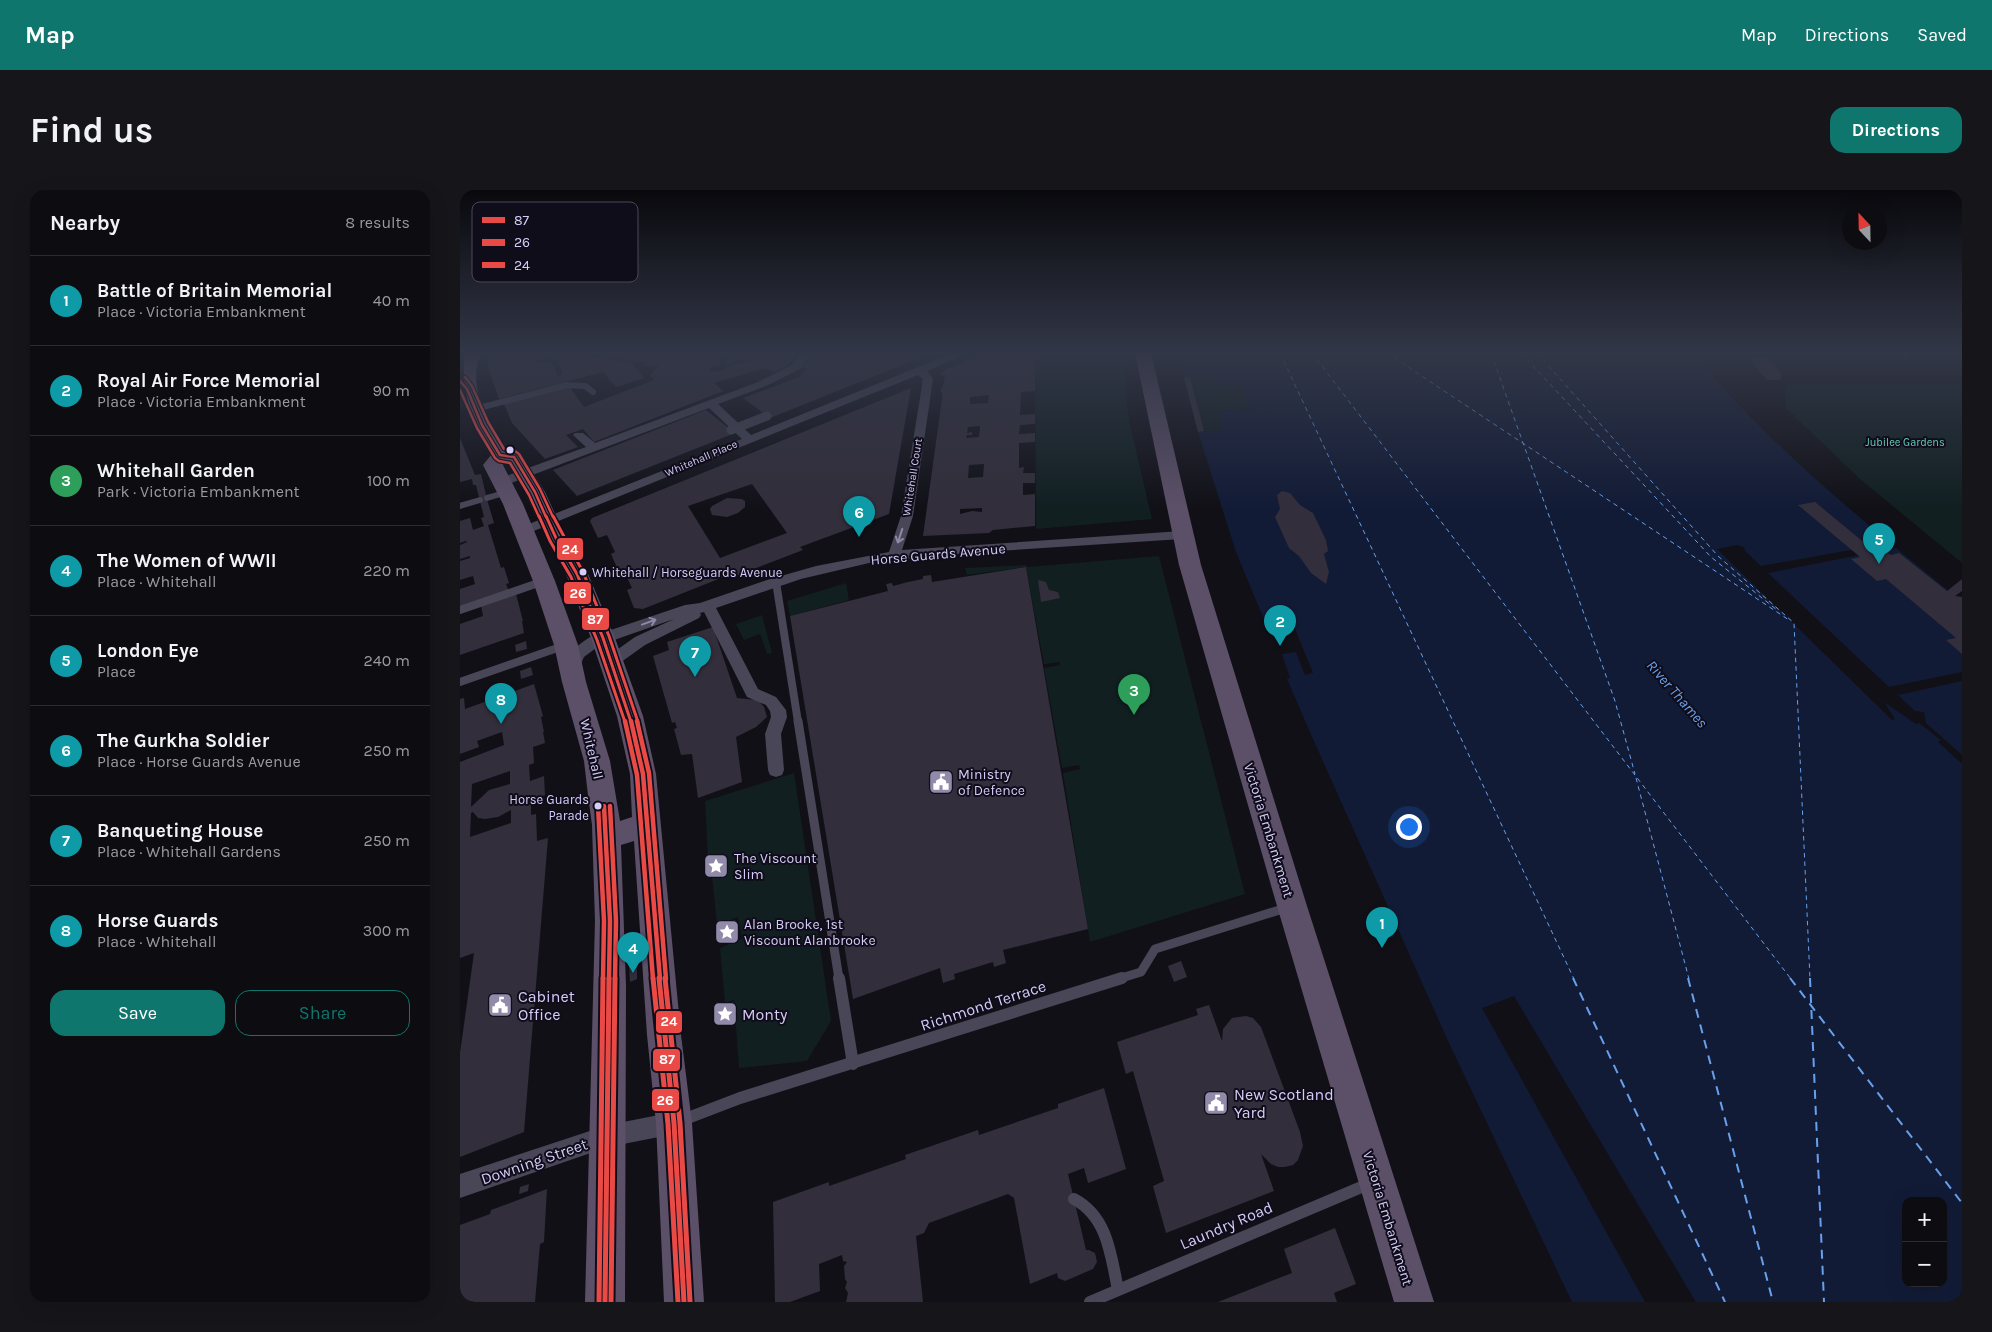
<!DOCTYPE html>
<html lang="en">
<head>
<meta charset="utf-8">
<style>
  body { margin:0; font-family:Karla,sans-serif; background:#16151a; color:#f1f3f6 }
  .controls { position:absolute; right:15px; bottom:15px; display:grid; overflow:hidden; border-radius:10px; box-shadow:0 5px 20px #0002 }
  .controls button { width:45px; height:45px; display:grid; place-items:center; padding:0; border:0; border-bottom:1px solid #2d2c31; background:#0d0c11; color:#f1f3f6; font:25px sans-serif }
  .compass { position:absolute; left:1382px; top:15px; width:45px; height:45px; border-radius:50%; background:#0d0c11; box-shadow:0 5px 20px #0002; rotate:338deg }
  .you { position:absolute; left:948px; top:636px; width:18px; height:18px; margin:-12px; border:4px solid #fff; border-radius:50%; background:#1a73e8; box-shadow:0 0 0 8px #1a73e833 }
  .badge { display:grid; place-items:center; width:32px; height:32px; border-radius:50%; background:#0f766e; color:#fff; font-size:16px; font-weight:700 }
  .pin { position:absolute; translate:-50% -41px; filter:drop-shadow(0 1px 2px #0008) }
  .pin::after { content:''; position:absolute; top:26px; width:18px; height:15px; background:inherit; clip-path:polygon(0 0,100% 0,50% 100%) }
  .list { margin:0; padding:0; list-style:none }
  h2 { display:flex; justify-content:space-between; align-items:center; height:65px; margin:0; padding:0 20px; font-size:21px }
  h2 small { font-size:16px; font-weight:400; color:#9a9b9f }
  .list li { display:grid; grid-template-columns:32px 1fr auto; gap:15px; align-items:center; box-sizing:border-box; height:90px; padding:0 20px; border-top:1px solid #2d2c31 }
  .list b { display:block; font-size:19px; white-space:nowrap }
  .list p { margin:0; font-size:16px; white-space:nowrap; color:#9a9b9f }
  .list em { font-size:16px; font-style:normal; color:#9a9b9f }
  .actions { display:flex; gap:10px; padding:15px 20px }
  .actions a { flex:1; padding:11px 0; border:1px solid #0f766e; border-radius:15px; text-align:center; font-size:18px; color:#0f766e }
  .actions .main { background:#0f766e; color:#fff }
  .map { position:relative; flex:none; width:1502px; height:1112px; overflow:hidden; border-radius:15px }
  header { display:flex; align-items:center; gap:30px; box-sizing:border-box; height:70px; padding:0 25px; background:#0f766e; color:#fff }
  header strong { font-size:24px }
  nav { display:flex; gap:28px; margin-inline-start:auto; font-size:18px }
  .intro { display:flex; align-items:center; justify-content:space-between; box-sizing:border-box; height:120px; padding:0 30px }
  h1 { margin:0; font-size:35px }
  .button { padding:12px 22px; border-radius:15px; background:#0f766e; color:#fff; font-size:18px; font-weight:700 }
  main { display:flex; gap:30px; padding:0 30px }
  aside { flex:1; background:#0d0c11; border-radius:15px; box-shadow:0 5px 20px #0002 }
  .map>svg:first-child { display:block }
</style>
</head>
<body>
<header>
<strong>Map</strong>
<nav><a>Map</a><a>Directions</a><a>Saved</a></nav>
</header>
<div class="intro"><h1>Find us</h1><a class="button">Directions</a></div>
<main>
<aside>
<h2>Nearby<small>8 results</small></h2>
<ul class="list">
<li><span class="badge" style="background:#0f9aa8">1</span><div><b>Battle of Britain Memorial</b><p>Place · Victoria Embankment</p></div><em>40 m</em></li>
<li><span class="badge" style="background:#0f9aa8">2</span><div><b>Royal Air Force Memorial</b><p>Place · Victoria Embankment</p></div><em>90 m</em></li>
<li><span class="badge" style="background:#2e9e5b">3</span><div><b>Whitehall Garden</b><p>Park · Victoria Embankment</p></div><em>100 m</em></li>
<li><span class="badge" style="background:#0f9aa8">4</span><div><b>The Women of WWII</b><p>Place · Whitehall</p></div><em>220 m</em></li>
<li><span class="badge" style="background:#0f9aa8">5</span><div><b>London Eye</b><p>Place</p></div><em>240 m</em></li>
<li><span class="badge" style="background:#0f9aa8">6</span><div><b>The Gurkha Soldier</b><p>Place · Horse Guards Avenue</p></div><em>250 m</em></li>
<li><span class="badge" style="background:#0f9aa8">7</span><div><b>Banqueting House</b><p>Place · Whitehall Gardens</p></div><em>250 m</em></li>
<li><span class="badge" style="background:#0f9aa8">8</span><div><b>Horse Guards</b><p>Place · Whitehall</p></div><em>300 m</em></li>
</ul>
<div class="actions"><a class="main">Save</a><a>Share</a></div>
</aside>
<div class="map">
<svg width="1502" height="1112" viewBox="0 0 1502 1112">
  <rect width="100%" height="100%" fill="#111017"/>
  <path fill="#111f21" d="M575,163H662L669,230L692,329L576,339Z
    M756,183L781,195L789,219L759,221L764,240L738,242L724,188L730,187L729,185Z
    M1332,194H1502V373L1400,289L1326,218L1325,197Z
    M699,366L785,704L630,752L603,583L620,579L619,575L602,578L584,478L600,475V472L584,474L566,377L507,385L505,378L566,375L567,377Z
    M386,393L389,410L330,426L327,411Z
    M302,425L312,463L307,464L300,444L284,450L276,434Z
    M334,583L371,831L347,871L279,878L274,810L265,813L260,758L282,749L278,727L257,735L252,687L266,681L264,663L248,669L245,611Z"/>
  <path fill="#121b36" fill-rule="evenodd" d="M721,163H1233C1312,259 1407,334 1502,412V1112H1112L989,853L849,540L827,489L830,488L822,464L836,462L845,485L853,483L829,424L821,425L829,446L815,448L807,427H803L776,362L738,242L763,240L759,221L789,219L781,195L760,196L756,183L730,185V187L724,188ZM1446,1011H1483V1093H1446Z"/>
  <path fill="#111017" d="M1430,353L1436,358L1308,383L1429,497L1502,482V491L1438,505L1455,521L1464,522L1466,533L1502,565V574L1478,552L1481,550L1459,533L1456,534L1424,512L1435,529L1432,530L1257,359L1277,355L1284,357L1285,361L1301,376Z
    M1054,806L1236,1112H1185L1022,818Z"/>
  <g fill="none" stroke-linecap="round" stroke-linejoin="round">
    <path stroke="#68a0eb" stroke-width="1" stroke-dasharray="4.5 4" stroke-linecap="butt" d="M820,163L1114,789
      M852,163L1331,789
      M927,163L1329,430
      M1031,163L1155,511L1175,584
      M1061,163L1251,367L1317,420
      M1077,163L1258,366L1334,433L1350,789
      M1176,588L1229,789"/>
    <path stroke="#68a0eb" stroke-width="2" stroke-dasharray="9 7" stroke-linecap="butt" d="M1113,788L1265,1112
      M1228,788L1313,1112
      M1330,788L1502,1013
      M1350,788L1364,1112"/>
  </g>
  <path fill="#322e3b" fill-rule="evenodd" d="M31,163H73L84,168L79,170L75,169L77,173L92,172L98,186L102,184L100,175L96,174L104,170L87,169L90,163H115L110,167L116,164L171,173L184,188L156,197L143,182L39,209L28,177V167Z
    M150,163H265L258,176H252L249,181L255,182L271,176L266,173L271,163H293L292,166L303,167L306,163H339L328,175L315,182L305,178L254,193L263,201L134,252L123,239L106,245L118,257L85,269L52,233L44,214L109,196L124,217L194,190L190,185L199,175L185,176L188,172L165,171L168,167L146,168ZM277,170H295L274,175L270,172Z
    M355,163H424V168L430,166L426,163H472L310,228L283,208L339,187L347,179L342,177Z
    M528,163H575V201L561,202L560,225L575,224V234L560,235L559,244L575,243V252L559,253V278L564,277L563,283H575V293H563V305L575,304V336L533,340L529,343L463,346L482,209V202L480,201L483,196L485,186L480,185L481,183L487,178H492L508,170ZM529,205L528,213L510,214V207ZM520,236L519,247L506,248L507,245H512V242L507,243L508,237ZM524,274L523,287L508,288L509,275ZM522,318V322L512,321L500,324V319Z
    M1293,168H1308L1322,184L1320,190H1307L1293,174Z
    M730,187L735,207L744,241L738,242L724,188Z
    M451,198L429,324L340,357L343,360L268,389L266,386L183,419L174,418L167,400L172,398L163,379L158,380L151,364L155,362L147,345L138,348L130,331L132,328ZM292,294L327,343L260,368L228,316Z
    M246,220L275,243L117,306L93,280Z
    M0,248L15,285L21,284L26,305L30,304L26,306L34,333L28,335L41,378L44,377L49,393L46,394L49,402L0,418V399L15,394L13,386L0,390V371L10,368V366L0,369V355L7,352L6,351L0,353V331L10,328L13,340L24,336L21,328L24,327L16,295H13L12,289L0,292Z
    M822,301L830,303L840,315L853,323L866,350L868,361L864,364L869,382L866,394L851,383L839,366L829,358L815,327L820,319L817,305Z
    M267,308L282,309L285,311V317L278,323L267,327L252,325L250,319L252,316Z
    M1355,312L1418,364L1427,362L1431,365L1439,363L1487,401L1502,389V401L1495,406L1502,407V464L1486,450L1496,448L1426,389L1417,391L1391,369L1400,367L1338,315Z
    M566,377L628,739L543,760L546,773L534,777L533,772L494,784L495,789L483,793L480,778L393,809L330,426L428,401L426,394L432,393L433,396L448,392L463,389V386L471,385L472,392Z
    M578,390L586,392L589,400L598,402L600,408L581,412Z
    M56,404L63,431H62L64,443L0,465V434L23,426L21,415Z
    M253,437L277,508L298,510L304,517L307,527L296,537L276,547L282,592L238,608L232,564L221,565L214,539L217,538L215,532L212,533L193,466L209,460L207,452Z
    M66,451L67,459L56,462L55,455Z
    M71,477L73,485L61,489L60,481Z
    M74,494L83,526L81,527L84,542H83L85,553L73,557L74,573L69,575L70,591L84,586L85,605L71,610V625L76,624L77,651L88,648L64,942L0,967V863L14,763L0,768V572L44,555L42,542L17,551L19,557L0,564V509L4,508L5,519ZM50,581V594L29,600L11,617L12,594ZM51,620V633L10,647L11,623L13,622L18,628L25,629L38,627Z
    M721,771L727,787L714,792L708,776Z
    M177,773V789L170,792L169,776Z
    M749,815L762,851L763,839L772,828L786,826L793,828L801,837L840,942L843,956L838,970L833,975L825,977H818L811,974L801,964L814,1001L706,1043L693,996L704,991L673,881L666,884L657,852L738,825L736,819Z
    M644,898L666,979L628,993L624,978L608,984L626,1060H629L635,1063L637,1072L633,1079L605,1091L598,1088L597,1083L570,1094L554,1008L548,1004L469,1033L464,1043L456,1046L463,1112H386L388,1103L385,1098L387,1092L385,1089L384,1076L387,1072L383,1071L382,1065L359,1074L360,1101L330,1112H315L313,1012L369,992V996L446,969L445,965L518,940L519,945L598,918V914Z
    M69,994L68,1001L59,1004L60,997Z
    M87,999L84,1052L80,1054L75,1112H0V1035L30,1024L31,1020Z
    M875,1038L896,1094L874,1103L877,1112H758L832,1083L824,1059Z"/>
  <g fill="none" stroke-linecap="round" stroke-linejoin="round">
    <path stroke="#484657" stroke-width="6" d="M1445,165L1447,163
      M15,219L107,195L125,196L133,202
      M27,308L47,302
      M0,316L20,310"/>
    <path stroke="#484657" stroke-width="8" d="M316,392L338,532
      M0,420L84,391
      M0,492L106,455"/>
    <path stroke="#484657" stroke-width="9" d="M338,531L379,789
      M658,789L681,782L695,759L829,717"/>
    <path stroke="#484657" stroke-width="12" d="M379,788L393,874
      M220,931L280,908L662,788
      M614,1009C648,1027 651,1066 658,1100
      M630,1112L911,993"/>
    <path fill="#484657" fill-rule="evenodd" d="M341,163H352L340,179L306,196L258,214L291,245L493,163H508L467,181L473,189L453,326L442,360L722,341L728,345L722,349L506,363L409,373L341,389L256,418L298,499L316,507L326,520L327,527L321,544L324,580L322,585L316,587L310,585L308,580L305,544L311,527L310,521L306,515L287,507L244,422L240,423L241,425L239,428L185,455L157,475L152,476L147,475L145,471L147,467L175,447L214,429L140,455L124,467L116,485L111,486L106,485C97,470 119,454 130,447L225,415L240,413L307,390L356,376L429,362L441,326L463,189L458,185L64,345L59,344L58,341L59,338L282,249L249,218L46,295L42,296L36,292L38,289L126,257L113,245L115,243H123L135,253L298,192L332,175Z
      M214,922L222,925L225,933L222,941L214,944L148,957L0,1008V984L148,935Z"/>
    <path fill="#5c5068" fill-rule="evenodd" d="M5,163H21C6,198 29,231 47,260L61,263L63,267L85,302L106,348L128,384L155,448L183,526L196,584L221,845L232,933L244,1112H204L196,933L187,845L174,651L161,655L166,796L165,1112H125L135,731L132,635L128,605L124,571L102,492L94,455L73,391L43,314L23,275L31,265C13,235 0,199 5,163ZM45,271L47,272L65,302L86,348L106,384L131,448L157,526L170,584L172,627L160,631L150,571L126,492L118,455L95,391L63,314L43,275Z
      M675,163H691L741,375L847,716L974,1112H934L817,716L719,375Z"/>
    <path stroke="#484657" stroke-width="9" d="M271,240L307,226"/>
    <defs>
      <path id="bus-1-far3" d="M0,191L7,199L22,235L40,265L54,267L75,302L86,327"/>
      <path id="bus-1-far2" d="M86,326L96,348L117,384L143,448L171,532"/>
      <path id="bus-1-far1" d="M171,531L183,584L200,789
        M144,616L150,731L149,789"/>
      <path id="bus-1" d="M199,788L214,933L224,1112
        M145,1112L149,788"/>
      <path id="bus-2-far3" d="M0,200L17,238L35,268L39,271L50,273L69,305L79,327"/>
      <path id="bus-2-far2" d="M79,326L90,351L111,387L137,450L165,532"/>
      <path id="bus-2-far1" d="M165,531L177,585L193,789
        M138,616L144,731L143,789"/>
      <path id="bus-2" d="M193,788L208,934L218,1112
        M139,1112L143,788"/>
      <path id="bus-3-far3" d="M5,187L12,196L28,232L44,259L55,261L59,264L80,299L93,327"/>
      <path id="bus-3-far2" d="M93,326L123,382L149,446L178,532"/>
      <path id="bus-3-far1" d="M177,531L189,583L206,789
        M150,616L156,731L155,789"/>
      <path id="bus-3" d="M205,788L220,933L230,1112
        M151,1112L155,788"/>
    </defs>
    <use href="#bus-1-far3" stroke="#100d1a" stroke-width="5"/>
    <use href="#bus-1-far2" stroke="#100d1a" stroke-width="6"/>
    <use href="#bus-1-far1" stroke="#100d1a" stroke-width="8"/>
    <use href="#bus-1" stroke="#100d1a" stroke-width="9"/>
    <use href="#bus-2-far3" stroke="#100d1a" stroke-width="5"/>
    <use href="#bus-2-far2" stroke="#100d1a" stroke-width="6"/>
    <use href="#bus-2-far1" stroke="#100d1a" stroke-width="8"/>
    <use href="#bus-2" stroke="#100d1a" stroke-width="9"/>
    <use href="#bus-3-far3" stroke="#100d1a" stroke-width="5"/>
    <use href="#bus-3-far2" stroke="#100d1a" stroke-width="6"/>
    <use href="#bus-3-far1" stroke="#100d1a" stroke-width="8"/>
    <use href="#bus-3" stroke="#100d1a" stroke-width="9"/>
    <use href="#bus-1-far3" stroke="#ea4a46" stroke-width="2.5"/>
    <use href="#bus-1-far2" stroke="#ea4a46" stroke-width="3"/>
    <use href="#bus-1-far1" stroke="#ea4a46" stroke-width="4.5"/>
    <use href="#bus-1" stroke="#ea4a46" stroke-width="5"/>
    <use href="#bus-2-far3" stroke="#ea4a46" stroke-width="2.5"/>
    <use href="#bus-2-far2" stroke="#ea4a46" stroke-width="3"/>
    <use href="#bus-2-far1" stroke="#ea4a46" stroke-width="4.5"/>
    <use href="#bus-2" stroke="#ea4a46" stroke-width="5"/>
    <use href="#bus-3-far3" stroke="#ea4a46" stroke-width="2.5"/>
    <use href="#bus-3-far2" stroke="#ea4a46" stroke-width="3"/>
    <use href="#bus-3-far1" stroke="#ea4a46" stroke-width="4.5"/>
    <use href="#bus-3" stroke="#ea4a46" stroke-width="5"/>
  </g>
  <defs><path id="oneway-shaft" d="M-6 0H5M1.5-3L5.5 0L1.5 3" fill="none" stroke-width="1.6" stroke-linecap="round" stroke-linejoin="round" transform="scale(1.25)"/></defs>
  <g stroke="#8f89a8">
    <use href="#oneway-shaft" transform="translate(440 346) rotate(108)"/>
    <use href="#oneway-shaft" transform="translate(189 432) rotate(-20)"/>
  </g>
  <linearGradient id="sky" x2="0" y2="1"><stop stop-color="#09090d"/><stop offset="0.51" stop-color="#323747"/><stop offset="1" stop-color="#323747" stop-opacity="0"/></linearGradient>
  <rect width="1502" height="319" fill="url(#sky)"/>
  <defs>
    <symbol id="civic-square" viewBox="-11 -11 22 22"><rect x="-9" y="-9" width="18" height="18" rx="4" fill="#918aa9" stroke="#100d1a"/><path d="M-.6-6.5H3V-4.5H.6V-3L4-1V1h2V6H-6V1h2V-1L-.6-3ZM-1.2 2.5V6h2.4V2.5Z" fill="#fff"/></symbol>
    <symbol id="sight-square" viewBox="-11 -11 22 22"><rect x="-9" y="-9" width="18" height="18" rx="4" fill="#918aa9" stroke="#100d1a"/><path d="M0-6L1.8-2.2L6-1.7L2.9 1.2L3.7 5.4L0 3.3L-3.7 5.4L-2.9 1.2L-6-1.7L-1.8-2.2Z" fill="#fff"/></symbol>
  </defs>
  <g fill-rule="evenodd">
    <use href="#civic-square" x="467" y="578" width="28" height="28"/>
    <use href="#sight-square" x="242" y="662" width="28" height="28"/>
    <use href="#sight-square" x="253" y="728" width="28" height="28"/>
    <use href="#civic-square" x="26" y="801" width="28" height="28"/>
    <use href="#sight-square" x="251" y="810" width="28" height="28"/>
    <use href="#civic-square" x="742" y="899" width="28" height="28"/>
  </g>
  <g fill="#d6ccf8" stroke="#100d1a" stroke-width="2">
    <circle cx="50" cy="260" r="4.5"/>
    <circle cx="123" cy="382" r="4.5"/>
    <circle cx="138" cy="616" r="4.5"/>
  </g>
  <g text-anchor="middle" stroke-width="4" stroke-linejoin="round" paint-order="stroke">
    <g font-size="11" fill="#63cdbe" stroke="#100d1a">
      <text x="1445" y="256">Jubilee Gardens</text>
    </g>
    <g font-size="11" fill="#d6ccf8" stroke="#100d1a">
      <text transform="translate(241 268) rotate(-23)" y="4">Whitehall Place</text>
      <text transform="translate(452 287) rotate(-81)" y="4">Whitehall Court</text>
    </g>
    <g font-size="13" fill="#d6ccf8" stroke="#100d1a" text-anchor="start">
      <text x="132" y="387">Whitehall / Horseguards Avenue</text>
      <text x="129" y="614" text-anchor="end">Horse Guards<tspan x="129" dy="16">Parade</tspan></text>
    </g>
    <g font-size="14" fill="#d6ccf8" stroke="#100d1a">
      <text transform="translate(478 364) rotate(-5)" y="5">Horse Guards Avenue</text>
      <text transform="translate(132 559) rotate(77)" y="5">Whitehall</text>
      <text transform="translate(809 640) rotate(73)" y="5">Victoria Embankment</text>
      <text transform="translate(928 1028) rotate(73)" y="5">Victoria Embankment</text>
    </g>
    <g font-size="14" fill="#d6ccf8" stroke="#100d1a" text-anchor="start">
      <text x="498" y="589">Ministry<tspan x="498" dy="16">of Defence</tspan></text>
      <text x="274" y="673">The Viscount<tspan x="274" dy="16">Slim</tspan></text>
      <text x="284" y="739">Alan Brooke, 1st<tspan x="284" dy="16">Viscount Alanbrooke</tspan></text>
    </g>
    <g font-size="15" font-style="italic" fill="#68a0eb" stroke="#100d1a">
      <text transform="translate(1217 504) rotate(49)" y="5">River Thames</text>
    </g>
    <g font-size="16" fill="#d6ccf8" stroke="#100d1a" text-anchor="start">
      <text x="58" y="812">Cabinet<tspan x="58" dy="18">Office</tspan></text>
      <text x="282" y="830">Monty</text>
      <text x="774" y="910">New Scotland<tspan x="774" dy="18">Yard</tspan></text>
    </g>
    <g font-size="16" fill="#d6ccf8" stroke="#100d1a">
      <text transform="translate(523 815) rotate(-18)" y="6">Richmond Terrace</text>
      <text transform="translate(74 971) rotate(-19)" y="6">Downing Street</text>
      <text transform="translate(766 1035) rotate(-23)" y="6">Laundry Road</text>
    </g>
  </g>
  <rect x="12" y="12" width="166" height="80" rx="8" fill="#100d1a" stroke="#4b465d" stroke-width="1"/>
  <rect x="22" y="27" width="23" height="6" fill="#ea4a46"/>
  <rect x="22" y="49" width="23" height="7" fill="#ea4a46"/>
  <rect x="22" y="72" width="23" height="6" fill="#ea4a46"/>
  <g font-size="14" fill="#d6ccf8">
    <text x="54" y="35">87</text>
    <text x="54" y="57">26</text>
    <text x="54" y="80">24</text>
  </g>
  <g stroke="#100d1a" stroke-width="2">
    <rect x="96" y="347" width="28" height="24" rx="5" fill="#ea4a46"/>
    <rect x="103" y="391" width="29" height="24" rx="5" fill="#ea4a46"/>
    <rect x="121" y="417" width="29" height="24" rx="5" fill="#ea4a46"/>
    <rect x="195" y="820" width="28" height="24" rx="5" fill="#ea4a46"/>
    <rect x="192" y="858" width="29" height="24" rx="5" fill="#ea4a46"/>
    <rect x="191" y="898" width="29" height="24" rx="5" fill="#ea4a46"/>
  </g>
  <g font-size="14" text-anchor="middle" font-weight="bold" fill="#fff">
    <text x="110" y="364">24</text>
    <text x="118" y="408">26</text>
    <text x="135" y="434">87</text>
    <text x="209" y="836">24</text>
    <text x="207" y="874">87</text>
    <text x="205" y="915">26</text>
  </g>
</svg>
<div class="controls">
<button>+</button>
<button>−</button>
</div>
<svg class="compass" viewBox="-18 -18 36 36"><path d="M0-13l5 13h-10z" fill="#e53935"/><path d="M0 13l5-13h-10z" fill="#9a9b9f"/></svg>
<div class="you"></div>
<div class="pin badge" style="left:922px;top:758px;background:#0f9aa8">1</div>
<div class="pin badge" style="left:820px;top:456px;background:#0f9aa8">2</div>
<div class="pin badge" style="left:674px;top:525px;background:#2e9e5b">3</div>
<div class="pin badge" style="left:173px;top:783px;background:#0f9aa8">4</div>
<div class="pin badge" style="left:1419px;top:374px;background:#0f9aa8">5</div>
<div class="pin badge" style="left:399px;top:347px;background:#0f9aa8">6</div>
<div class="pin badge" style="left:235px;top:487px;background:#0f9aa8">7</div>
<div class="pin badge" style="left:41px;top:534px;background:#0f9aa8">8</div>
</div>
</main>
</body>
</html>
